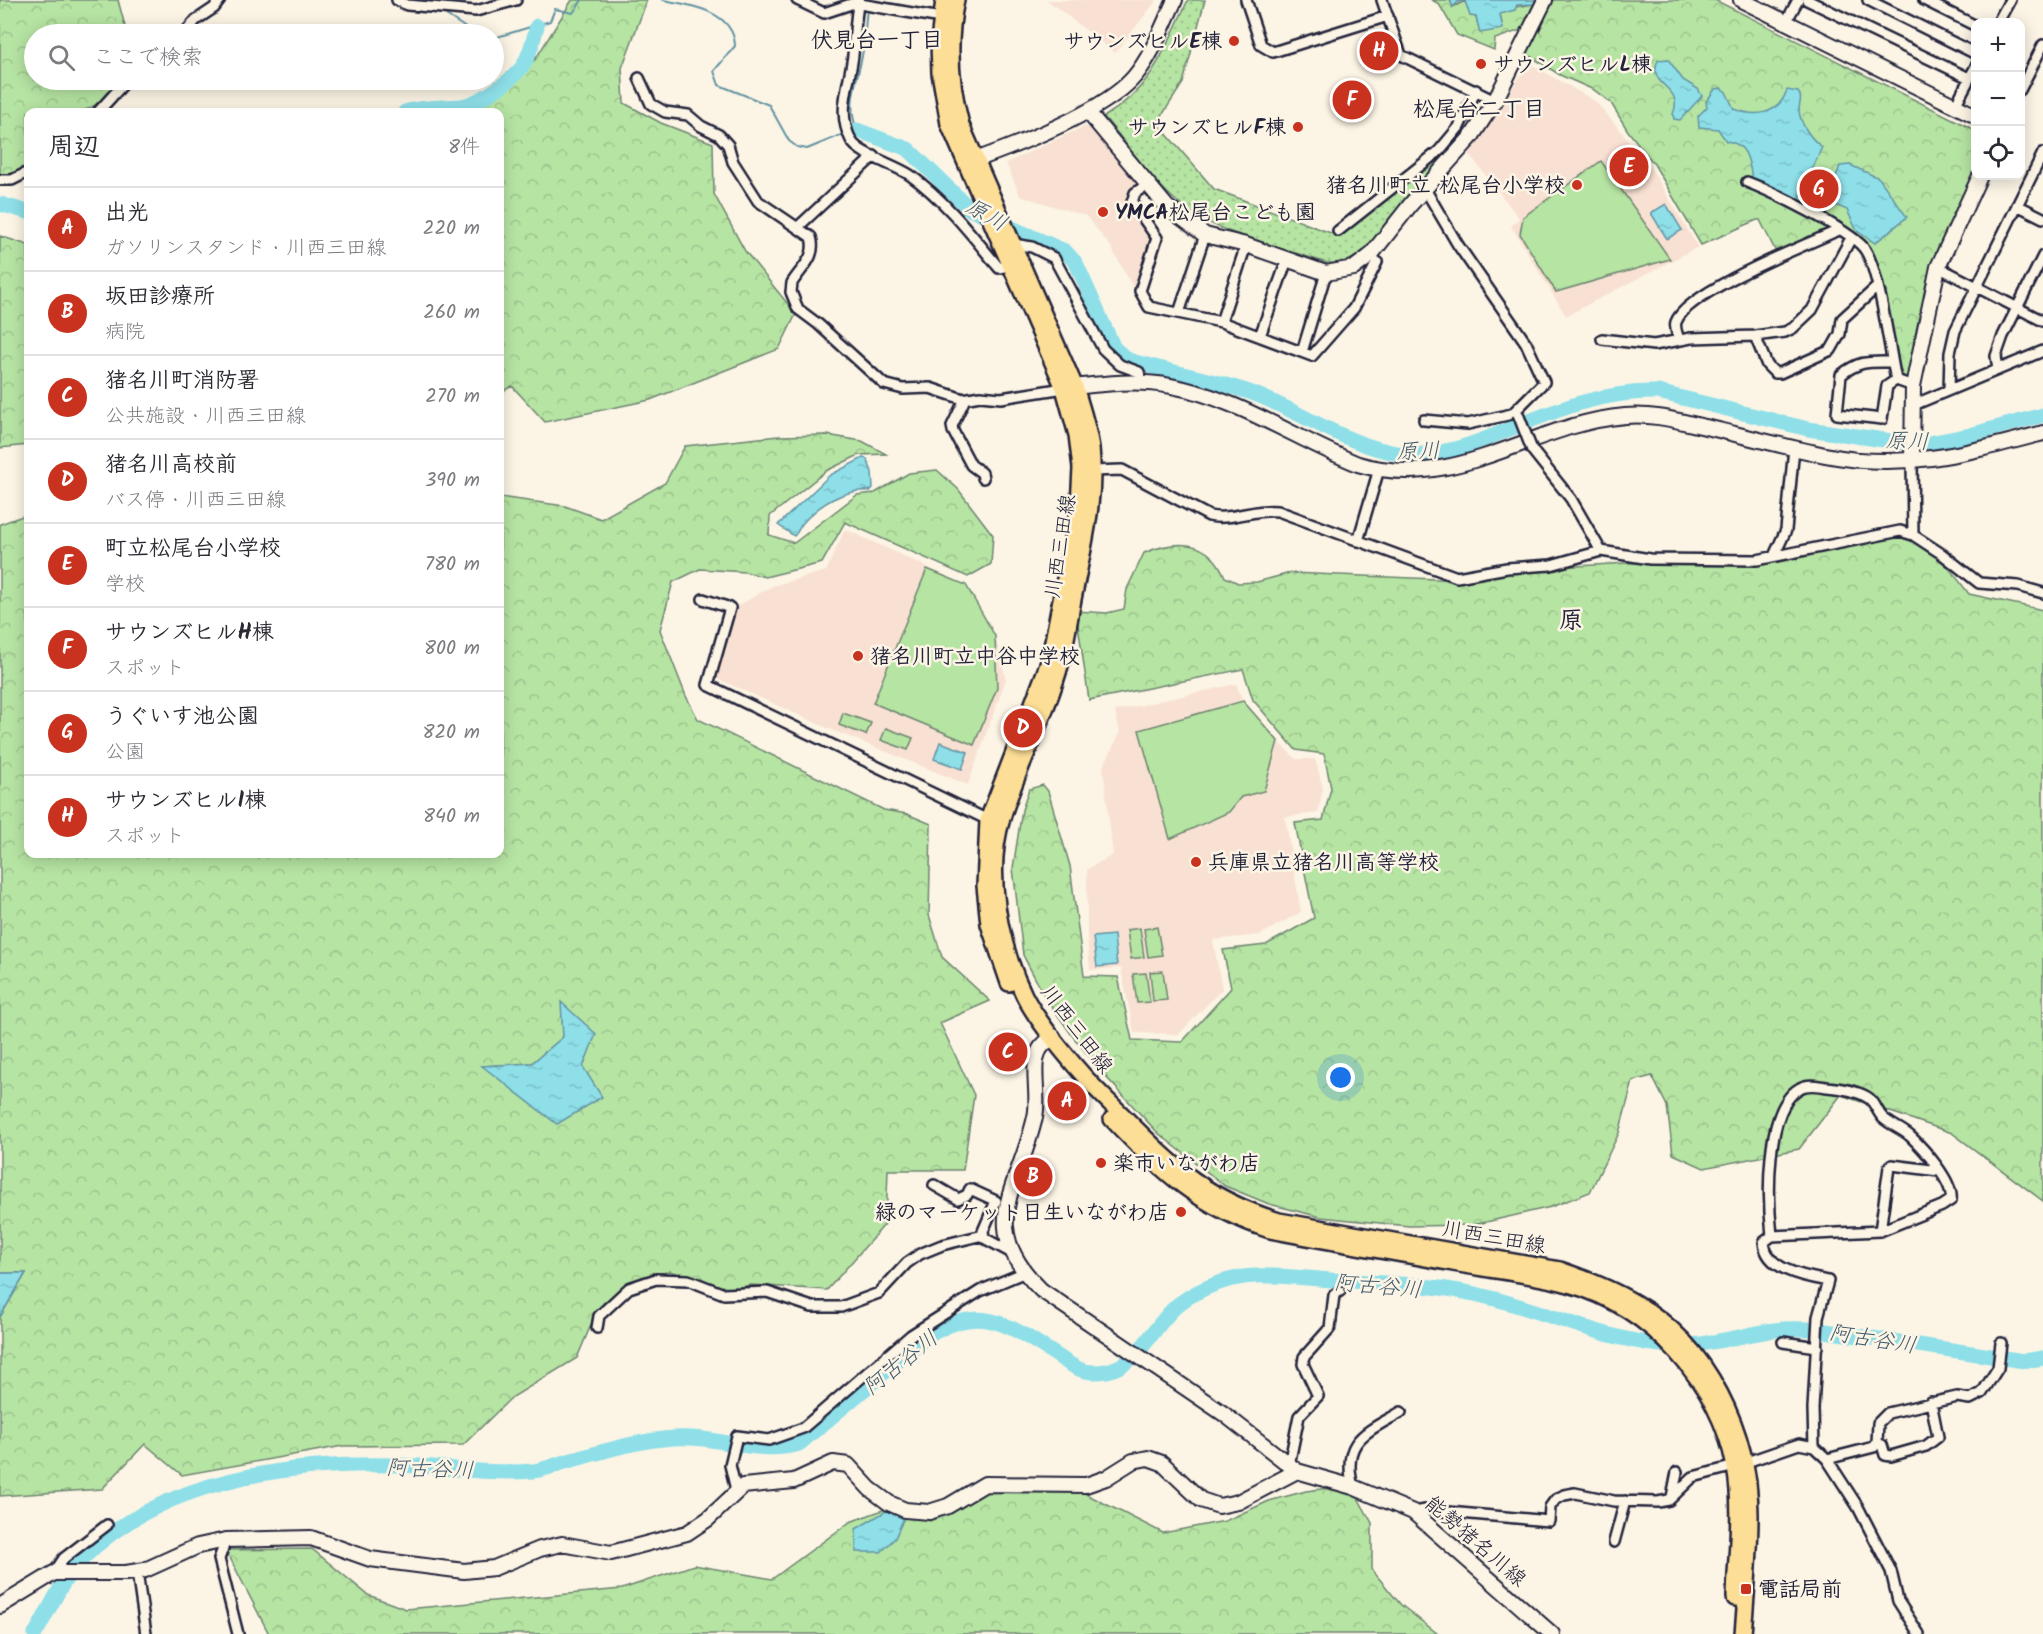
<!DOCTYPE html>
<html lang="ja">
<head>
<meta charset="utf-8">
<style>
  body { margin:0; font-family:Kalam,"Klee One",sans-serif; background:#f2f2f3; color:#2b2b33 }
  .controls { position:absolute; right:18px; top:18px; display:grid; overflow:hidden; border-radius:12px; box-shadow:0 3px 15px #0003 }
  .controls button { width:54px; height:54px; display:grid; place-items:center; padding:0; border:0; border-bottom:2px solid #e1e1e2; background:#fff; color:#2b2b33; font:30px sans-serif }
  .you { position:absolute; left:1341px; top:1078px; width:21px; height:21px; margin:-15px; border:4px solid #fff; border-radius:50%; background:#1a73e8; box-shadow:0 0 0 9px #1a73e833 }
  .badge { display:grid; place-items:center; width:39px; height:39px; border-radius:50%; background:#c8321e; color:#fff; font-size:20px; font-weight:700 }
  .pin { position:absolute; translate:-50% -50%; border:3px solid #fff; box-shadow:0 2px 6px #0006 }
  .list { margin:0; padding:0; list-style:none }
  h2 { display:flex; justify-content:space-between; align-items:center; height:78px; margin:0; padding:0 24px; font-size:26px }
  h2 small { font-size:20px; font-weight:400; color:#7c7c81 }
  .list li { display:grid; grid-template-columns:39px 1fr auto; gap:18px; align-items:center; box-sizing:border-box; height:84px; padding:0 24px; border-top:2px solid #e1e1e2 }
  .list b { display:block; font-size:22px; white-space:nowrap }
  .list p { margin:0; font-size:20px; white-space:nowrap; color:#7c7c81 }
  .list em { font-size:20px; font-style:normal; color:#7c7c81 }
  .icon { flex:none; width:33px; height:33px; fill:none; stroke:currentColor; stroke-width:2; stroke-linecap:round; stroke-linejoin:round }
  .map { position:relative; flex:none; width:2043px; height:1634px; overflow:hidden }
  .search { position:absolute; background:#fff; box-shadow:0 3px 15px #0003; left:24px; top:24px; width:480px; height:66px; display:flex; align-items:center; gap:15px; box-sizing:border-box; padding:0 21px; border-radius:33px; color:#7c7c81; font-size:22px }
  .panel { position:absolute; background:#fff; box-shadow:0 3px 15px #0003; left:24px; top:108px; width:480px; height:750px; border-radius:12px }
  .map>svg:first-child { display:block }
</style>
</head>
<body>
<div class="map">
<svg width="2043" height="1634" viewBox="0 0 2043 1634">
  <defs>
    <pattern id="grass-dots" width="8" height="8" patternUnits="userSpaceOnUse" patternTransform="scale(1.5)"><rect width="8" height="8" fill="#b6e4a3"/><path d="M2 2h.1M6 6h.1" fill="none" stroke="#9cc38d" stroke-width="1.8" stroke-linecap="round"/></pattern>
    <pattern id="forest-crowns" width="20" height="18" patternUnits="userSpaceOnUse" patternTransform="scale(1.5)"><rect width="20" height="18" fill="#b6e4a3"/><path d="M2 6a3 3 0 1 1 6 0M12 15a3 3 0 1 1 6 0" fill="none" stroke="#9cc38d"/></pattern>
    <pattern id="water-ripples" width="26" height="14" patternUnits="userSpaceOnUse" patternTransform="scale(1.5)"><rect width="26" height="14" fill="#8edfe8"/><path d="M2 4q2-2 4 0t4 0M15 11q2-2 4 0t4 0" fill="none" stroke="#7abfc8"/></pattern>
  </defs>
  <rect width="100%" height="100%" fill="#fcf5e5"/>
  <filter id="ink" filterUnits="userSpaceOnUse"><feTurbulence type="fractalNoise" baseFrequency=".0167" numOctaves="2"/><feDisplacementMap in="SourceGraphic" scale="12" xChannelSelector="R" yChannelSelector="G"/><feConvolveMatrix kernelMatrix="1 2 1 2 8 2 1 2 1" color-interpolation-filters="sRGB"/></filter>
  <g filter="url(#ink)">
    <path fill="#f8e1d2" d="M1047,0H1157L1115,53Z
      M1529,63L1595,101L1646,160L1698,247L1566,316L1511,226L1519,218L1469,154Z
      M1085,126L1092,129L1142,182L1131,197L1129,209L1155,241L1136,293L1111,247L1086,216L1020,196L1006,163Z
      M845,529L966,585L995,636L1006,679L968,785L832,730L709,675L736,607L772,586L826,571Z
      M1236,684L1246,708L1296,759H1315L1323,788L1318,813L1285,817L1301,912L1260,935L1213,940L1222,989L1179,1034L1134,1033L1121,968L1090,970L1087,937V869L1113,855L1103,767L1120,733L1115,711Z
      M1026,1160L1044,1161L1040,1196L1023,1193Z"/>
    <path fill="url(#grass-dots)" stroke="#6c836f" stroke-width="1.5" d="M1188,0H1205L1183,83L1157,123L1214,189L1336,235H1341L1413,179L1465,130L1468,133L1367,251L1344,263H1327C1290,250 1214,232 1186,209C1154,185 1130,147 1104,117C1154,86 1164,50 1188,0Z"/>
    <path fill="url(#forest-crowns)" stroke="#6c836f" stroke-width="1.5" fill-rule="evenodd" d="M0,0H118L125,26L124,34H34V80H118V84C85,121 75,112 28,112V169L5,179L0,178Z
      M572,0H647L622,68L624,103L661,123L713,143L714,194L745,251L796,314L779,349L650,400L545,422L512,386L500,393V112H409L451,108L474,99L535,60Z
      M1432,0H1450L1453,7L1465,1L1471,15L1476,17L1480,32L1502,25L1500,14C1511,6 1521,6 1534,4L1521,30L1495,39L1494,50L1457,35L1439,4Z
      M1554,0H1715L1975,130V171L1932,262L1909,377H1904L1898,367L1874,259L1865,244L1846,228L1777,254L1760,220H1757L1701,245L1654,164L1628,131L1611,103L1594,90L1560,75L1527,54Z
      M0,236L28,245V445L0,448Z
      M827,435L862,441L886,454L859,455L826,471L770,516L769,535L794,543L857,495L875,493L909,473L937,470L958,489L993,535L991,564L968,577L845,522L822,563L765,577L745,572L700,569L673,582L660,630L686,696L698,719L884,810L907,814L931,824L929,915L942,957L990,1001L940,1023L974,1095L963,1170H888L886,1223L827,1290L750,1285L723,1291L670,1271L630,1283L596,1313L577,1358L511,1398L463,1445L343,1446L182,1475L145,1444L102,1489L0,1496V1317L26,1273H0V524L28,514V854H500V497L565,506L601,519L665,483L685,446L779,436ZM562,1003L583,1067L483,1066L532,1063L563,1037Z
      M1893,533C1931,543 1947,564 1969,594L2043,610V1201L1952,1133L1841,1095L1799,1149L1704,1168L1673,1154L1667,1106L1652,1076L1633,1081L1619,1133L1590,1192L1551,1207L1473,1225L1409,1226L1321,1217L1269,1204L1225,1186L1158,1133L1107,1078L1074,1038L1045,997L1023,955L1013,868L1022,810L1029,789L1043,785L1048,791L1070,866L1084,976L1118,977L1132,1040L1182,1042L1231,988L1223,950L1266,945L1314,918L1295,823L1323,820L1331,788L1324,754L1296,750L1253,700L1243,669L1089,700L1076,611L1107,613L1124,609L1127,589L1144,553C1178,539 1209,539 1225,577L1238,583L1257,582L1290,573L1461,580L1510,570L1645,562L1754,566Z
      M1336,1487L1358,1498L1372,1523V1570L1401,1605L1438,1634H269L226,1550L312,1549L368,1595L406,1609L622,1589L694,1565L772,1579L850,1522L888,1508L930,1521L976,1493L991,1490L1082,1492L1163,1533L1225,1521L1269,1501L1306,1491Z"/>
    <path fill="#b6e4a3" stroke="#6c836f" stroke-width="1.5" d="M1601,161L1670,259L1556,292L1520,234L1523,217Z
      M927,569L966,585L995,636L997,688L974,745L873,703Z
      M1243,701L1278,741L1264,791L1241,797L1229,812L1170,839L1139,730Z
      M843,713L871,723L866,735L839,725Z
      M886,728L913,738L908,750L881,740Z
      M1157,927L1162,955L1148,957L1144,929Z
      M1140,928L1144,957L1131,959L1127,930Z
      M1163,971L1167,1000L1153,1001L1150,972Z
      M1146,973L1150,1002L1137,1003L1133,974Z"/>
    <path fill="url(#water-ripples)" stroke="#6393a3" stroke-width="1.5" d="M1450,0H1535L1534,4L1517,5L1515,10L1500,14L1503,29L1480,33L1476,17L1470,16L1465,1L1458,2L1453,7Z
      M1668,59L1683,80L1698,89L1702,96L1680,120L1674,119L1673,114C1685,85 1646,88 1658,60Z
      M1721,88L1726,92L1734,109C1757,118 1779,114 1787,90L1798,92C1803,98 1799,103 1799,110C1800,124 1811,139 1822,147L1799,200H1793L1767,183L1752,178C1749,161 1747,143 1726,141L1718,129L1699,127L1698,116L1707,107L1706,102L1715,89Z
      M1850,165L1879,178L1907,217L1875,243L1857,231L1847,210L1833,204L1828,198L1840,166Z
      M1666,204L1682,230L1667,239L1651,213Z
      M863,458L867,459L872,472L873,488L870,491C845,488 818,505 802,524C799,528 798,532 794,536L778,525L830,475Z
      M940,742L968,752L962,769L934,759Z
      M1114,935L1117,965L1097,967L1093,937Z
      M561,1002L596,1034L583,1067L602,1097L557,1124L482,1066L532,1063L563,1037Z
      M0,1273H26L0,1317Z
      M891,1508L906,1513L895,1538L881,1552H856V1529Z"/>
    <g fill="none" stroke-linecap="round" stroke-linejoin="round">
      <path stroke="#6393a3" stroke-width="2" d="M663,0C690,5 734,11 735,46L714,71L719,85L769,105L789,141L797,147L807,149L846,133
        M440,11L475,34
        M494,38L550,21L555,9L573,13L582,0
        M851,131L857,130C846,102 857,83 862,56C865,41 865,24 867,9"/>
      <path stroke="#8edfe8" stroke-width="15" d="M405,112C424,106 441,108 461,106C478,104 517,78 525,62C531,51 534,38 537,26
        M857,130L908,149L971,210L1065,251L1076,263L1114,348L1128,360C1169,372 1211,379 1252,393C1306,413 1367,460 1426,454C1459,451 1488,438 1517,426C1564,407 1606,391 1658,392L1808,429L1905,443L1924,444L1970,435L2043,415
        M0,204L28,212
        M35,1634C49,1611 61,1581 80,1561C160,1479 288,1462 397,1465C442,1466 488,1475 533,1471C546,1470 559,1463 572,1460C604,1451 640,1440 674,1438C717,1435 757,1456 799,1444L927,1337C980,1302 1008,1324 1056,1355C1068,1363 1079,1372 1094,1372C1139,1373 1150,1326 1180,1303C1200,1288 1229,1277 1255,1276C1280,1275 1306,1278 1331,1280C1383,1283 1440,1284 1491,1298C1547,1312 1603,1339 1661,1345C1698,1349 1737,1336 1774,1330C1786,1328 1799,1329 1812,1329L2024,1361L2043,1358"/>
      <defs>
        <path id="street" d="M397,0L407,5L476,11L516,0
          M797,0L824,13L854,3L947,19
          M859,0C855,18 855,37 853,55C850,83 836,112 851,140C857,154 896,165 910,175C944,199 972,235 999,268L1012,265
          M1246,0L1261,45L1273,52L1388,16
          M1382,0L1401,55L1495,101
          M1807,0L1969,78
          M1868,0L1976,54
          M1924,0L1976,26
          M1786,22L1798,0
          M1998,22L2010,0
          M184,34L196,20L214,8L220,0
          M639,78L651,104L665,112L688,115L701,126L719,135L728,145L733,162L758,201L811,237C817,257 802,267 792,283L791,292L798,309L818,324L884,384L903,389L930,388L963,399L980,396L1001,398L1064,388
          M2020,90L2043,45
          M1955,106L1976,66
          M98,112L127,80
          M0,180H12L28,172
          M1747,182C1773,192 1846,228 1863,247C1879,265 1890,353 1896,380L1913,386
          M1148,184L1135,193L1132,202L1157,238L1140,291L1149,307L1221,322L1312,356L1354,308L1377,262L1370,256
          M2017,205L2043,218
          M799,226L874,156
          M1338,231L1439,151L1459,127L1476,90
          M1013,244L1032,247L1054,258L1103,349L1120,365L1139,372L1142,383
          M1938,267L2043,321
          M1179,313L1205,235
          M1221,322L1246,245
          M1260,336L1287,260
          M1755,336L1767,365L1775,373H1780L1831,350L1840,334L1842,319L1877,287
          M1602,339L1654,345L1691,338L1755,336L1785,332L1793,328L1812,310L1851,238
          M1679,340C1678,335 1674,328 1676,322C1686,292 1806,245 1839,230
          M1302,352L1326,273
          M1892,362C1869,362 1860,360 1841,375L1837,414L1882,419L1887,386L1896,380
          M1998,370L1996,356L2003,336L2043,256
          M1949,390L1950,353L1955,331L2043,153
          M965,399L952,426L953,431L971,465L982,473L983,478
          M1911,406L2043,351
          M1424,420L1468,424L1512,414L1544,382L1526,343L1458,245L1425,189
          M1532,450L1571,499L1601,551
          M1912,462L1913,535
          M1092,471L1122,470L1209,516C1233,521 1254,508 1278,511L1457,577L1507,568L1551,565L1601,551L1650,559L1757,560L1900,531L1913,535L1942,554L1979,583L2018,586L2043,593
          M1358,541L1379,469
          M1774,556L1786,530L1794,448
          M703,599L730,608L708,685L988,820H993
          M934,1185L958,1199L967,1195L970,1189L996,1201L983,1231L984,1238L1012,1253
          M1880,1231L1889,1167L1892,1165L1939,1171
          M1772,1236C1768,1201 1764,1108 1800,1088C1808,1083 1819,1086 1827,1087C1840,1088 1855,1090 1867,1097C1876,1102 1876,1111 1883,1118C1891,1125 1902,1129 1910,1136C1923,1148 1954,1182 1951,1200L1942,1206L1880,1231L1772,1236L1764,1242C1766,1271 1807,1277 1828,1281L1818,1317L1813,1409L1814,1447
          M597,1328L599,1316L629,1288L656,1279L688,1280L724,1294L767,1292L812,1307H841L879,1293L907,1263L920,1254L942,1245L983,1235
          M1783,1342L1817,1347
          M1877,1443L1882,1445L1885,1455L1891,1456L1926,1446L1938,1437L1931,1402
          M1827,1459L1874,1447L1877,1443L1878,1423L1888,1413L1957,1397L1970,1399L1982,1393L1998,1368L2001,1343
          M1289,1465L1299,1416L1318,1396L1303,1364L1304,1357L1330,1328L1334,1295L1340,1291
          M1353,1487C1341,1440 1365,1433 1401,1412
          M736,1490L730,1465L737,1436L769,1440L803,1428L911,1335L980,1291L1023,1273
          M1672,1497L1677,1472
          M1413,1512L1426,1510L1549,1521L1550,1507L1555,1500L1564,1495L1575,1493L1614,1501L1658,1502L1669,1500L1693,1477L1735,1466L1799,1444L1814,1447L1827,1459L1858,1507L1891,1571L1898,1601L1919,1634
          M226,1540L219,1559L238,1634
          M1614,1542L1625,1501
          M137,1572L146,1634
          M54,1573L64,1558L107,1525"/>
        <path id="secondary" d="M1741,0L1976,116
          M1088,112L1167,207L1205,235L1246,245L1326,273L1354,268L1370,256L1411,204L1472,136L1495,101L1545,0
          M967,163C1012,147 1104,112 1134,77C1152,56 1163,25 1175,0
          M1065,388C1100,384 1136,379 1171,386C1237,398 1296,439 1358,464C1456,493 1531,424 1625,416C1654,413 1682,422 1710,428C1748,437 1786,447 1825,455C1904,471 1967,453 2043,433
          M1912,462L1913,386L1938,267L1980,176
          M1053,1036C1049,1040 1043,1044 1040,1049C1030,1064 1040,1097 1035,1117C1019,1189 975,1225 1041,1290L1224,1414L1297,1471L1353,1487L1413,1512L1552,1634
          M0,1606L54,1573H126L145,1570L198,1546L226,1540L311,1538L370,1559L464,1571L494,1568L540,1549L562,1544L611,1553L687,1533L708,1519L743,1486L794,1481L833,1463L848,1465L870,1489L889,1503L905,1510L929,1512L948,1506L985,1484L1086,1485L1106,1478L1133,1461L1148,1458L1162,1463L1201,1500L1219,1506L1238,1502L1297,1471"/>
        <path id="primary" d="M944,0L939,41L940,73L949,124L1064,388L1077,435L1081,468L1079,506L1049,662L988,820L985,886L989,924L1009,983
          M956,0C947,43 950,83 961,125L1075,387C1081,407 1088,427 1091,448C1096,496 1084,543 1075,589C1070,613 1067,638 1061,662C1047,715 1018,765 1002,818C985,873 999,943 1024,995C1039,1025 1081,1075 1106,1099C1165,1157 1196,1196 1279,1221L1560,1270C1586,1279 1612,1289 1635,1303C1708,1344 1750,1433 1750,1515C1750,1555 1746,1595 1743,1634
          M1112,1119C1161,1171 1200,1207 1270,1230C1331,1242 1392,1252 1453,1263C1491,1270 1532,1274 1569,1284C1652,1307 1719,1383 1735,1467C1743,1511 1736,1554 1735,1598"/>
      </defs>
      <use href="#street" stroke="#22223b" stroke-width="14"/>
      <use href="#secondary" stroke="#22223b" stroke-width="18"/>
      <use href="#primary" stroke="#22223b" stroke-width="20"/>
      <use href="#street" stroke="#fcf5e5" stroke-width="9"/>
      <use href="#secondary" stroke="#fcf5e5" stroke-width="14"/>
      <use href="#primary" stroke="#fdde96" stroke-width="15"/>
      <defs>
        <path id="street-bridge" d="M1518,414L1532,450"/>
      </defs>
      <use href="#street-bridge" stroke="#22223b" stroke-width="14" stroke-linecap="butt"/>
      <use href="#street-bridge" stroke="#fcf5e5" stroke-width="9"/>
    </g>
  </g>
  <g fill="#c8321e" stroke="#fcf5e5" stroke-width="2">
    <circle cx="1234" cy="41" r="6"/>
    <circle cx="1481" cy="64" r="6"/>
    <circle cx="1298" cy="127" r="6"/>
    <circle cx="1577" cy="185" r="6"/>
    <circle cx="1103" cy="212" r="6"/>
    <circle cx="858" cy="656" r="6"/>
    <circle cx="1196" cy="862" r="6"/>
    <circle cx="1101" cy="1163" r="6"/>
    <circle cx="1181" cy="1212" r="6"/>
    <rect x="1740" y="1583" width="12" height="12" rx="3"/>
  </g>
  <g text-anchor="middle" stroke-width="5" stroke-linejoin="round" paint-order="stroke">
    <g font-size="21" font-weight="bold" fill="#22223b" stroke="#fcf5e5" text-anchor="start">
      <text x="1222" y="48" text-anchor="end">サウンズヒルE棟</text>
      <text x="1493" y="71">サウンズヒルL棟</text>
      <text x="1286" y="134" text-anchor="end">サウンズヒルF棟</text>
      <text x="1565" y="192" text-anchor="end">猪名川町立 松尾台小学校</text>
      <text x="1115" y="219">YMCA松尾台こども園</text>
      <text x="870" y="663">猪名川町立中谷中学校</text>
      <text x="1208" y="869">兵庫県立猪名川高等学校</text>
      <text x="1113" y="1170">楽市いながわ店</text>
      <text x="1169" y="1219" text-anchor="end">緑のマーケット日生いながわ店</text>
      <text x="1758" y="1596">電話局前</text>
    </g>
    <g font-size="21" fill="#22223b" stroke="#fcf5e5">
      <text transform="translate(1060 546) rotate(-81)" y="7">川西三田線</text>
      <text transform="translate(1077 1029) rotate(53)" y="7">川西三田線</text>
      <text transform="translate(1494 1237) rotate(10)" y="7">川西三田線</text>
      <text transform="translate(1476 1541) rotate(41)" y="7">能勢猪名川線</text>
    </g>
    <g font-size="22" font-weight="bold" fill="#22223b" stroke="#fcf5e5">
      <text x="877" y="47">伏見台一丁目</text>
      <text x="1479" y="116">松尾台二丁目</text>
    </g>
    <g font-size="22" font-style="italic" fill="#425b6f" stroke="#fcf5e5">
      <text transform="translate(987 214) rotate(29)" y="8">原川</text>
      <text transform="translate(1907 440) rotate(2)" y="8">原川</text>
      <text transform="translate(1418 450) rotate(-2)" y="8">原川</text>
      <text transform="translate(1378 1285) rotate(5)" y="8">阿古谷川</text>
      <text transform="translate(1873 1338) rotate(9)" y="8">阿古谷川</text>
      <text transform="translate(900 1362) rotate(-39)" y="8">阿古谷川</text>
      <text transform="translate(430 1468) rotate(2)" y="8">阿古谷川</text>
    </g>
    <g font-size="24" font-weight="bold" fill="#22223b" stroke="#fcf5e5">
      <text x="1571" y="628">原</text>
    </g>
  </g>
</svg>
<div class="controls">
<button>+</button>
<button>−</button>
<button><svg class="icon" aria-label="locate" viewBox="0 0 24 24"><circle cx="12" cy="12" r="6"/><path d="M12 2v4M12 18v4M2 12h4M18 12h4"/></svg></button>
</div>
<div class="you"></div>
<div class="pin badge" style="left:1067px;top:1101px">A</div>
<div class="pin badge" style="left:1033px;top:1177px">B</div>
<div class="pin badge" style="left:1008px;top:1052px">C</div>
<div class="pin badge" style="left:1023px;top:728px">D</div>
<div class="pin badge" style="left:1629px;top:167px">E</div>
<div class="pin badge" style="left:1352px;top:100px">F</div>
<div class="pin badge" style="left:1819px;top:189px">G</div>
<div class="pin badge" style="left:1379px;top:51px">H</div>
<div class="search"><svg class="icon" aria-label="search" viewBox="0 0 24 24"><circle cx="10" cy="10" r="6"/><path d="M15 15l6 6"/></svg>ここで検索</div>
<section class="panel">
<h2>周辺<small>8件</small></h2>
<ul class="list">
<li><span class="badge">A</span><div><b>出光</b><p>ガソリンスタンド · 川西三田線</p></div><em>220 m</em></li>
<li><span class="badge">B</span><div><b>坂田診療所</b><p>病院</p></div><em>260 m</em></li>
<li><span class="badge">C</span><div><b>猪名川町消防署</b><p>公共施設 · 川西三田線</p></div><em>270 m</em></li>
<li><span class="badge">D</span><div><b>猪名川高校前</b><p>バス停 · 川西三田線</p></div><em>390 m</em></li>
<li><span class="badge">E</span><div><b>町立松尾台小学校</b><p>学校</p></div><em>780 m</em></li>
<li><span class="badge">F</span><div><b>サウンズヒルH棟</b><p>スポット</p></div><em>800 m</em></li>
<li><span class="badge">G</span><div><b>うぐいす池公園</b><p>公園</p></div><em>820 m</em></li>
<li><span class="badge">H</span><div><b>サウンズヒルI棟</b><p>スポット</p></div><em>840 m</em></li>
</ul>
</section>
</div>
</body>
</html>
